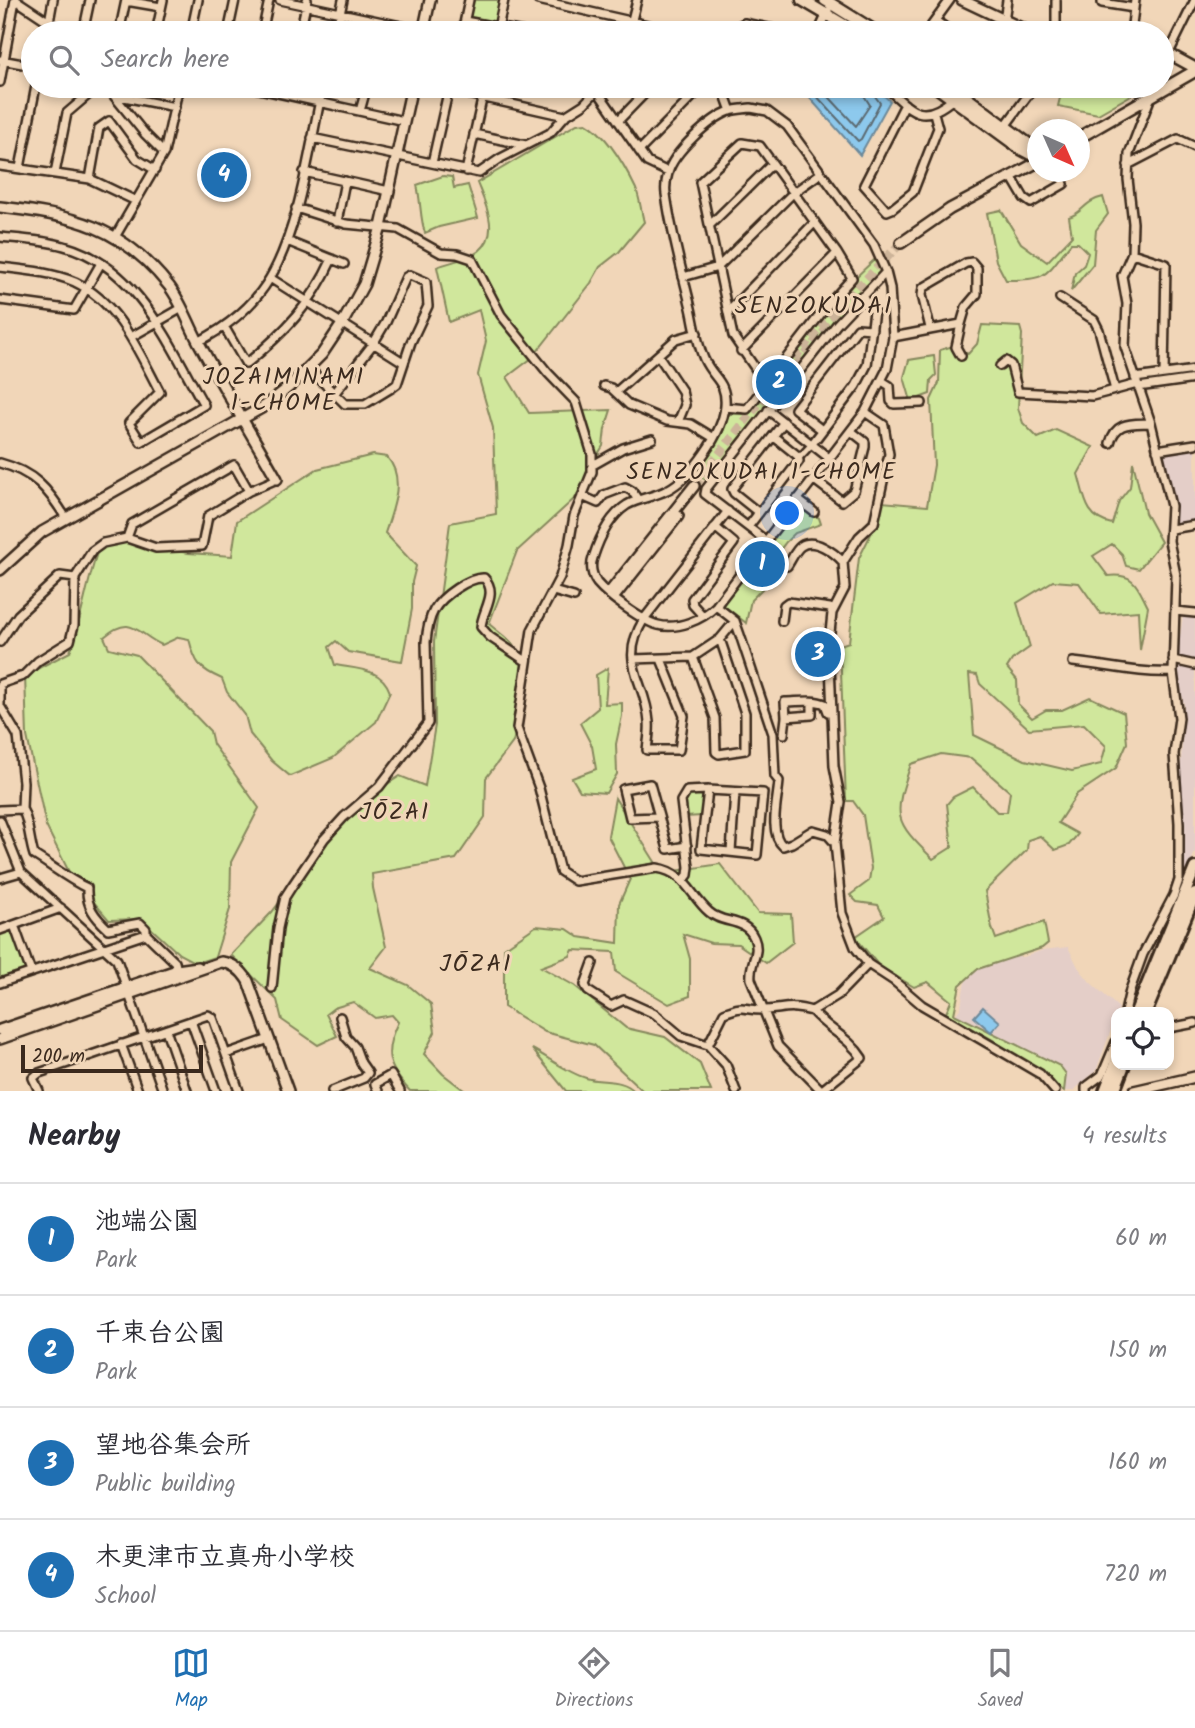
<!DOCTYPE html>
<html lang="en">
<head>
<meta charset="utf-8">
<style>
  body { margin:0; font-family:Kalam,"Klee One",sans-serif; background:#f7f7f7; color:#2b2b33 }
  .controls { position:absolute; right:21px; bottom:21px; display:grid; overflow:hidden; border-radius:14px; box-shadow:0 4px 10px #0003 }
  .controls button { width:63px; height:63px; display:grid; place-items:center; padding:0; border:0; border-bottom:2px solid #e1e1e2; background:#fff; color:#2b2b33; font:35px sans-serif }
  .compass { position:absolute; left:1027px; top:119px; width:63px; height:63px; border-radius:50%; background:#fff; box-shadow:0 4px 10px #0003; rotate:135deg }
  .scale { position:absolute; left:21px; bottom:18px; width:182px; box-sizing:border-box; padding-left:7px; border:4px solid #3b2a1e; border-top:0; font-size:19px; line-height:24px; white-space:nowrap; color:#3b2a1e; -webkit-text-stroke:5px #f1d6b8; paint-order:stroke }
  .you { position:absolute; left:788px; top:514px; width:24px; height:24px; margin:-18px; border:5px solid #fff; border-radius:50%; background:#1a73e8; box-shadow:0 0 0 10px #1a73e833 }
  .badge { display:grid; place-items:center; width:46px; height:46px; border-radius:50%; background:#1f6fb2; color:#fff; font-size:23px; font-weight:700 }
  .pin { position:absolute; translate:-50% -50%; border:4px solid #fff; box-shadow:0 2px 7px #0006 }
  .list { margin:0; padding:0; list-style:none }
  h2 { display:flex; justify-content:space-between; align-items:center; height:91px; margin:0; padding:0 28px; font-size:30px }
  h2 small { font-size:23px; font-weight:400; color:#7c7c81 }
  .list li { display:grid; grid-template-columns:46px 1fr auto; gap:21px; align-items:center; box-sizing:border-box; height:112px; padding:0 28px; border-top:2px solid #e1e1e2 }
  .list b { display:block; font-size:26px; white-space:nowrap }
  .list p { margin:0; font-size:23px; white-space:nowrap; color:#7c7c81 }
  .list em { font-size:23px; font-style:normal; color:#7c7c81 }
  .icon { flex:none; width:38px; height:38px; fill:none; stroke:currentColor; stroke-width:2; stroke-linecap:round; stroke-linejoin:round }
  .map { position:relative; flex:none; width:1195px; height:1091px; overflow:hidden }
  .search { position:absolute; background:#fff; box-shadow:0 4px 10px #0003; left:21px; right:21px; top:21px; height:77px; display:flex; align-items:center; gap:18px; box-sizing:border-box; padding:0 24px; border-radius:38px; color:#7c7c81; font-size:26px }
  .sheet { height:539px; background:#fff }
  nav { display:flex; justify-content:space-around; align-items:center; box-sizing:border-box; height:98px; border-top:2px solid #e1e1e2; background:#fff; font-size:19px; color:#7c7c81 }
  nav a { display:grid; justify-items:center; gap:4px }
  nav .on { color:#1f6fb2 }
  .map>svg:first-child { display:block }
</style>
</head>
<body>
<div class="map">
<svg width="1195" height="1091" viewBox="0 0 1195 1091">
  <rect width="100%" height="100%" fill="#f1d6b8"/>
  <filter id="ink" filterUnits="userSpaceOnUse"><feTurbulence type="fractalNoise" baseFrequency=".0143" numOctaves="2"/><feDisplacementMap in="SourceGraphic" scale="14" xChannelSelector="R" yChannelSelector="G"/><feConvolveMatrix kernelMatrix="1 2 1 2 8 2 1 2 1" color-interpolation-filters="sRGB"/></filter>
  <g filter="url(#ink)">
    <path fill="#e4cec8" d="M1195,446V520L1176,523L1174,504L1162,454L1164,451Z
      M1185,614L1195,615V662L1179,658L1177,656L1183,616Z
      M1180,664L1195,667V852L1182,884V824L1179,798L1184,706L1177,666Z
      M1068,947L1078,967L1090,982L1119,1008L1096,1071L1073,1091H1063L1005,1051L952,1020L961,1007L964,986L969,972L1008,957H1024L1043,950Z"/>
    <path fill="#d0e79c" stroke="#86885d" stroke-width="2" fill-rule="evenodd" d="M471,0H502L497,25L467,19Z
      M1063,86H1147L1098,114L1058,106Z
      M586,123C608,135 625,166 636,189C640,199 641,211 644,222L619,252L600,267L591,283L532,358L507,377L529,413L611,410L605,429L603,446L595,459L585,489L517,551L489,624L511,642L530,674L513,742L486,778L485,817L456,859L372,874L373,888L386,947L370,968L408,985L431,1004L435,1032L424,1054L443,1074L465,1091H410C387,1067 383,1052 398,1022L392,1015L375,1018L353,1002L334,1008L326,1014L337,1036L318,1045L282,1020L277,1000L231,955L272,912L350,808L400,776L425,786L435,725L434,642L450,523L496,514L493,428L478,375L486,341L479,310L449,322L437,267C449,262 469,259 479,251C501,233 485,203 477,183L577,124Z
      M443,176L452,177L454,188L468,185L478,218L439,227L425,233C420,218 421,202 417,185Z
      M1103,197L1108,214L1096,230L1093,264L1071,291L1075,273L1084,265L1088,253L1078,243H1071C1045,275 1050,280 1006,280L996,261L987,213L1001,210L1021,243L1047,262L1072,236L1069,217C1083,213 1084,201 1103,197Z
      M874,260L880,269L879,273L812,348L708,481L697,475L695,470L722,434L729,414H747L807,335L855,281L856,277Z
      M982,325L1020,327L1022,334L1018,408L1023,423L1038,438L1056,430L1093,447L1078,474C1085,498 1085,518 1112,524L1119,501L1130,487L1133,462L1145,513L1161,542L1139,569L1126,566L1122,554L1112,544L1093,556L1108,576C1135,573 1137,586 1148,607L1140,650L1138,611L1101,614L1079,583L1053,581L1017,603L1030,647L1012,660L1007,668L1017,680L1018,704L1032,718L1046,710H1062L1090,697L1124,713L1127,743L1116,768L1077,794L1058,823L1078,834L1069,845L1055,850L1040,836L1028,840L1027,850L985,891L992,928L996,939L1044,922L1048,943L1042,948L978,969L960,985L954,1014L1060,1066L1066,1074L1064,1091L993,1040L946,1013L951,1001L928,982L914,987L879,966L855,937L884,917L878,905L857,902L850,895L869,881L871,868L863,815L853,801H846L840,645L849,642L859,558L876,524L882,502L927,506L934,465L931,400L939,383L940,350L953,346L968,354L977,344ZM969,674L977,675L980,684L1029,729L1084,724L1106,746L1101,764L1072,771L1025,760L974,735ZM941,754L971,758L1010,792L1007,812H997L973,787L953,797L947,804L952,847L933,859C893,820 893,817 911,764Z
      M934,356L936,375L931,380L930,394L911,401L904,377L909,360Z
      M373,455L387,457C406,478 393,509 385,533L416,566L412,582V609L402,661L348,652L336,641L329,647L335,665C357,669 382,668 390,692L376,722L333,758L290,776L272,761L250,734L245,715L227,692L222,679C199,669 195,663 189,639L179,637L162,645C137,634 132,613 104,637L109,648L137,655L210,731L213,744L259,808L231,862L230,909L215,957L196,963L179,954L141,919L109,920L70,874L46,826L27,736L25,675L70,652C83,614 88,575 102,538L188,553L232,556L237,521L317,469Z
      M798,504L819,518L821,524L795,533L786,542L774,558L770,581L751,600L746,623L722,604Z
      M608,668L605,704L622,703V716L616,744L617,774L606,793L580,791L572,778L596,769L592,746L580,723L598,708L596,675Z
      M705,793L702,816L685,817L683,805L685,798L690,795Z
      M615,798L662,873L720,864L758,913L791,914L793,942L766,963L738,944L711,943L683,934L690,959V996L669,1004L616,972L614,952L573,950L570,956L541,967L575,986L626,1028L665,1037L700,1064L711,1091H643L594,1045L545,1032L504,1007V948L536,926L567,929L579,937L618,943L619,904L630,879L608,836Z
      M14,928L28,969L0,979V933Z
      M532,1049C549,1058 568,1073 586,1078C601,1083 623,1078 634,1091H566Z"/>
    <path fill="#8dc9ed" stroke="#6c899a" stroke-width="2" d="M790,86H873L890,101L860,155L808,96Z
      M983,1007L1000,1022L991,1032L974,1017Z"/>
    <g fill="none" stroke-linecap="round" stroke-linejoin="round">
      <path stroke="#5c6a71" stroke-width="2" d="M803,86L813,92L858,141L861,139L880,103L872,92L871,86
        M819,86L856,126L870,105L863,94L862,86"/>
      <path stroke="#6c899a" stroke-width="2" d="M1140,382L1195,374"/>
      <path stroke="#cdb499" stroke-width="9" stroke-dasharray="9 4.5" stroke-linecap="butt" d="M797,365L828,327
        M694,486L805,345L830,316L901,243"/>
      <defs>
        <path id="pedestrian" d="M799,458L812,444"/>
        <path id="minor" d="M16,0L49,22L61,33
          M280,0L434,33
          M538,0L683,33
          M1102,0V3L1134,8
          M126,1L161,7
          M632,20L637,0
          M465,21L529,33
          M936,21L953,33
          M1004,21L1007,0
          M47,33L53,0
          M83,33L90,0
          M119,33L126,0
          M156,33L163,0
          M191,33L198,0
          M228,33L235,0
          M262,33L269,0
          M300,33L307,0
          M336,33L343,0
          M379,33L382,22
          M462,33L469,0
          M497,33L504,0
          M725,33L744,23L794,33
          M818,33L828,11
          M926,33L950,0
          M1056,33V0
          M1131,33L1135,0
          M1,60L33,66
          M1162,67L1195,0
          M0,82L15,0
          M106,86L145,134L164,153
          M246,86L404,121
          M590,86L596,89L647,162L668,172
          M720,86L723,89L731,111
          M885,86C911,110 921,126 953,99
          M449,90L565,116
          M114,95L175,107
          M905,104L864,185L887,211L892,209L913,192L938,128L934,113
          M751,108L767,111L787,126L874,245L886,272L890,288L893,337L887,369L865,412L716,606C702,620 678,630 658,625C642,621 608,596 597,583C592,576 590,566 593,558C599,539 610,516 627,505C639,498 654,497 667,490C691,478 723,433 725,406C727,381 713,379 704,359C697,344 695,325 691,308C682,271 671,232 666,194C665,187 666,180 668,173C673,153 710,118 730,111C737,109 744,109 751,108Z
          M360,111L367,86
          M618,121L652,86
          M1006,125L1031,91L1025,86
          M474,134L526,145
          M312,138L479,173L501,158L550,133L565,116L584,104L601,86
          M639,151L703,86
          M432,163L449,88
          M1128,165L1178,139L1195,147
          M0,166L90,179L136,201
          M20,168L36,86
          M466,171L485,86
          M304,172L389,191
          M55,173L67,113L88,95L81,86
          M1011,176L1024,198L1031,203L1064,184L1059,172
          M90,179L99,128L109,121L137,159L155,170
          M296,208L346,224L398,229L441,253L457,254L472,259L501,315L548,373L576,402L592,454V472L574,516L569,545L560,577L532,630L517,728L539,788L560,871L575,881L657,868C685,872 690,895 709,912C723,925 745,917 754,938C761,954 749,962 751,979L778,1046L821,1090
          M337,222L345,181
          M710,225L772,164
          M0,237C21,239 43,240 64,246C138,266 169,344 204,405L141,442L129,423L160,392C138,351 119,303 75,282C51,272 25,270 0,267
          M115,237L164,153L179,86
          M287,241L344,264
          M1132,253L1166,264L1164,374
          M683,277L718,267L793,193L821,173
          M270,278L403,362
          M1060,298L1094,320L1099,330L1115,390L1137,384
          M0,300L74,310L101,263
          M728,312L815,222
          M961,324L956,347L961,356
          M225,328L246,364C285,332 311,305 332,259
          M131,337L182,308
          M893,337L961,324L966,307L977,294V268L972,262L966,263L923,288L922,295L930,328
          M198,342C227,327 253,307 270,278C300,227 310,144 323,86
          M741,351L837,253
          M658,355L682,391L685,405L678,422
          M1000,366L1006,361L1011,365L1018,392L1092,396L1115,390
          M309,368C320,380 333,392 345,404H365L393,387L397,384L411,342L428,306L426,282L410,275L406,277L386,322L373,344L334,394
          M1135,378L1195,370
          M882,381L890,386L891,401L894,404L922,403
          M604,386L611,388L629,405L667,421L691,424L714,438
          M1138,387L1195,379
          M616,392L676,339L697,333
          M725,407L747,409L826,307L852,278L837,253L760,146L742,143L700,182L733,336L766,384
          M768,410L829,458
          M822,430L795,409L858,328L872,329
          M1110,443C1116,421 1131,424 1151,423
          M812,444L856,386L867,365L874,311L861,296
          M1157,450L1195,444
          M0,463C34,472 48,489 66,518
          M593,465L623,448L652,439
          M813,479L842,501L854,491L865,447V442L851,431
          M582,496L598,503L604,495L625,487L632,491L638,500
          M797,499L814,512
          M759,513L734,493L732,489L784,422
          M748,527L799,461L798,456L773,436
          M1171,529L1195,525
          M127,538L132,524L234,465L249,491
          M765,540L705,494L706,489L837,324L886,272
          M843,562L859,537L874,523L889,454L884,425L865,412
          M787,566C791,561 795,550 801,546C814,537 835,553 843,562L845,588L832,613
          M553,591L574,597
          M716,606L735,621L740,635L773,734L775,776L779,781C778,799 768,833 783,846L792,843L813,830L827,834L835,843
          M1175,611L1195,613
          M703,616L693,605L692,599L734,543L715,527
          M782,621L784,605L788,602L830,608L832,613L828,653L830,663L834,766L841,802L835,843L842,913L855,947L868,964L894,981L922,1005L1040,1074L1055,1091
          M0,642L18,615L60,576L75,578
          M693,657L715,718L716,752L719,754L745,750V713L720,639
          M633,659L693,657L720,639L735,621
          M661,659L684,716L679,750H647C648,741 650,731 649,722C646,680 617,664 644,619L728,511
          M1173,660L1195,665
          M1073,662C1106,665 1139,674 1173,672
          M0,684L23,676L38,661L70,641L74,625L75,578L92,551L103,543L127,538L156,548L202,546L208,516L249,491L277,479
          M0,688V706L18,736L23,782L22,809L0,810
          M812,702V715L786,717L785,702C798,702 814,699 825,704L828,712
          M784,734L786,717
          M659,817L630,818L623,789L650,784L668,849L687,846
          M0,820L21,872L117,960L163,1091
          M731,852L735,792
          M0,878L21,872
          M683,881L688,875L689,867L681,801L687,791L708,790L763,793L757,855L701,849L708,790
          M14,925L31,972
          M0,930L61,908
          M146,934L175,962L177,970
          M593,963L585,985L588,991L611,1006L624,1000L655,1014L681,1036L708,1045L726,1065L736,1091
          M0,983L146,934V929L140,923L108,929C95,917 86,906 87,888C68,879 52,866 34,855C29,840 29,820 22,809
          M272,988L278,928L285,897L292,886L324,839L344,817L379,787L428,723L426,642C427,631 429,619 434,610C442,596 469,577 484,578C499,593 482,610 481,627L490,637L526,661
          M1125,1012L1130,990L1143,954L1174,895L1179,880V823L1174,754L1179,718L1173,672L1176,575L1169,541L1171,506L1151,423L1125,347L1127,304L1122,276L1132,253L1133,223L1128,179L1129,154L1155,86
          M191,1021L216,1091
          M1169,1028L1195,1023
          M166,1030L187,1091
          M121,1044L138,1091
          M708,1045L724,1013C746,1004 742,1010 762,1010C782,1010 789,1004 812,1011
          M226,1054L269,1039
          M39,1091L33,1078L39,1073L208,1015L213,1018L239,1091
          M332,1091L364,1078L368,1073L361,1063L355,1047L346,1037L340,1017
          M378,1091L375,1084L391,1075L400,1091
          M821,1091L862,1058C849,1037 827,1029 812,1011L838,995L868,964
          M1086,1091V1087L1102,1075L1116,1042"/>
        <path id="tertiary" d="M962,0L1032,33
          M423,33L430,0
          M1162,50L1195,68
          M0,207C72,215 122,226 169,286C182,303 189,325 199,343C224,389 251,433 277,479
          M901,243L950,209L1038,162
          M0,570L42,532L265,406L289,387L322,354L342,324L364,284L381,227L412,86
          M609,593L694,486
          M614,597L678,516
          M0,1030L177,970L198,967
          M0,1039L221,962C233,963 242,971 248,981L288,1091
          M1134,1091L1195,1077"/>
        <path id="secondary" d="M802,0L858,33
          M825,0L878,33
          M935,86L1021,149L1038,158
          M951,86L1038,151
          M1080,137L1195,71"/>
        <path id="trunk" d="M1136,1012L1195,868
          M1146,1012L1195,894
          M1105,1091L1116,1063
          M1114,1091L1124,1065"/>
      </defs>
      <use href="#pedestrian" stroke="#3b2a1e" stroke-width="10"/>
      <use href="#minor" stroke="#3b2a1e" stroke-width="12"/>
      <use href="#tertiary" stroke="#3b2a1e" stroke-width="14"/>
      <use href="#secondary" stroke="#3b2a1e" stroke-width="15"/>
      <use href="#trunk" stroke="#3b2a1e" stroke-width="16"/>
      <use href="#pedestrian" stroke="#f1d6b8" stroke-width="5"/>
      <use href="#minor" stroke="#f1d6b8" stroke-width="7"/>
      <use href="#tertiary" stroke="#f1d6b8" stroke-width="9"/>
      <use href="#secondary" stroke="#f1d6b8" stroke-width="10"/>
      <use href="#trunk" stroke="#f1d6b8" stroke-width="10"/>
    </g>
  </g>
  <g text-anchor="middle" stroke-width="6" stroke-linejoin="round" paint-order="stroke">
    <g font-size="23" letter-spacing="2" fill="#3b2a1e" stroke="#f1d6b8">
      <text x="284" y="384">JOZAIMINAMI<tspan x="284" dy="26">1-CHOME</tspan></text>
      <text x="762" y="479">SENZOKUDAI 1-CHOME</text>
      <text x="395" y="819">JŌZAI</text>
    </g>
    <g font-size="24" letter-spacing="2" fill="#3b2a1e" stroke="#f1d6b8">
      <text x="814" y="313">SENZOKUDAI</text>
      <text x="476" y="971">JŌZAI</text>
    </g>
  </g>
</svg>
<div class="controls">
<button><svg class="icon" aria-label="locate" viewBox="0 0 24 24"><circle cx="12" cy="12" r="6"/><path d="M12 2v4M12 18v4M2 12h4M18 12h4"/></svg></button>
</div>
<svg class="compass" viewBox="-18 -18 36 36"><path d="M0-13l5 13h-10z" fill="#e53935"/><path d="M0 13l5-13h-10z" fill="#7c7c81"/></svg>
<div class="scale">200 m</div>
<div class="you"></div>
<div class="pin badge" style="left:762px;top:564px">1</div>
<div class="pin badge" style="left:779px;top:382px">2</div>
<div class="pin badge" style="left:818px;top:654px">3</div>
<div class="pin badge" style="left:224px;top:175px">4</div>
<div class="search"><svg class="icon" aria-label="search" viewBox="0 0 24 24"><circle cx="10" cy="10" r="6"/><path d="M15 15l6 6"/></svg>Search here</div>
</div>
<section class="sheet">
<h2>Nearby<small>4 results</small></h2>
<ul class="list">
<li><span class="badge">1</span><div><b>池端公園</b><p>Park</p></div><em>60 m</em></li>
<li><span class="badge">2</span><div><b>千束台公園</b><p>Park</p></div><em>150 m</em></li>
<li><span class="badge">3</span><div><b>望地谷集会所</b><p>Public building</p></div><em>160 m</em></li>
<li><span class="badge">4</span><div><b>木更津市立真舟小学校</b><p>School</p></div><em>720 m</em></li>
</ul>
</section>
<nav>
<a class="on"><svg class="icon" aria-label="map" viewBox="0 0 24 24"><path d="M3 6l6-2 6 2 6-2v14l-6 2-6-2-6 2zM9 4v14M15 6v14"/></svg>Map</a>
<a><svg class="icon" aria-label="directions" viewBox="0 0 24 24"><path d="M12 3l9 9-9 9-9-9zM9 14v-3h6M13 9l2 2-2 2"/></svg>Directions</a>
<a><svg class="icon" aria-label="saved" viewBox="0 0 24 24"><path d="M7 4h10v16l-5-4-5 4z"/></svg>Saved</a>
</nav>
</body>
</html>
